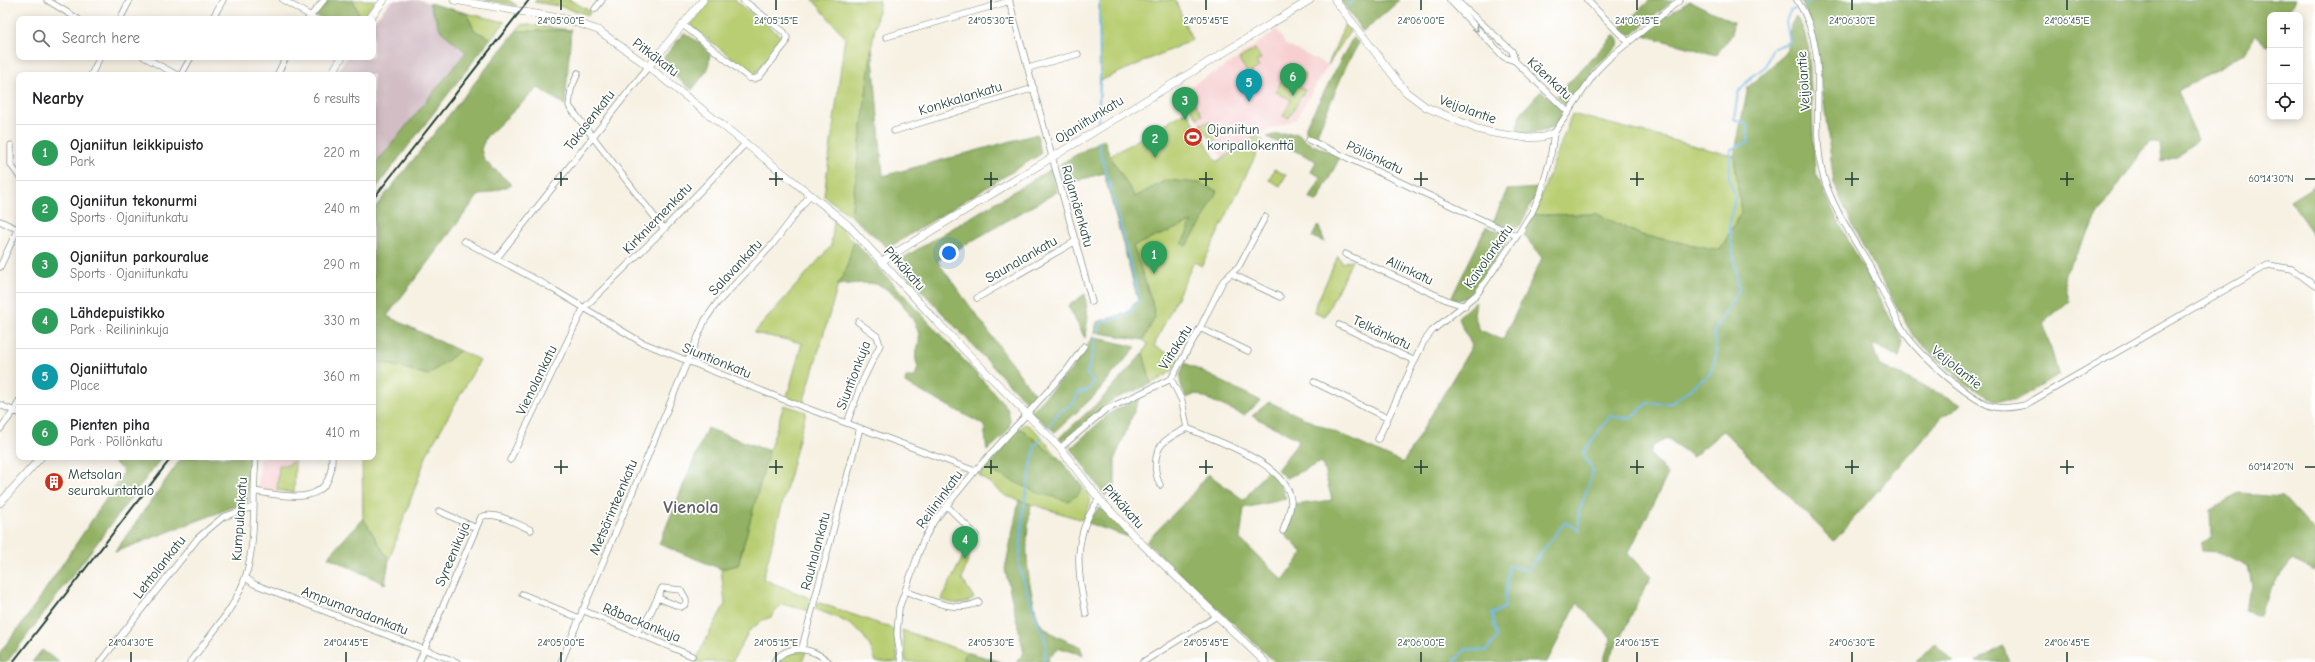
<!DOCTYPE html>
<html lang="en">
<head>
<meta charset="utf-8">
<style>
  body { margin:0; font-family:"Comic Neue",sans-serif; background:#f6f6f6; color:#202124 }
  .controls { position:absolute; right:12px; top:12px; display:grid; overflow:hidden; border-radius:8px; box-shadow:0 2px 10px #0003 }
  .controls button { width:36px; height:36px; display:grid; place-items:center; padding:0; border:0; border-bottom:1px solid #e0e0e0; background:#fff; color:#202124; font:20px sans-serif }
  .you { position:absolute; left:949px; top:253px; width:14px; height:14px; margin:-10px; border:3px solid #fff; border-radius:50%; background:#1a73e8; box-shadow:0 0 0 6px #1a73e833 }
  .badge { display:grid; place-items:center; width:26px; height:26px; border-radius:50%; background:#b45309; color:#fff; font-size:13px; font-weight:700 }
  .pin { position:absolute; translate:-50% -33px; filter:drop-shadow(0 1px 2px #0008) }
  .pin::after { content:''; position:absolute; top:21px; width:14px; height:12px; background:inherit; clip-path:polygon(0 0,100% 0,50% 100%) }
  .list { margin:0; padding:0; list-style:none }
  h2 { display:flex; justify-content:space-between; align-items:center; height:52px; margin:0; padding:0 16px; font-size:17px }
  h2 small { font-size:13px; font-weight:400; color:#757577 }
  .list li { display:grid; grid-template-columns:26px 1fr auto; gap:12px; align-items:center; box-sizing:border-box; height:56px; padding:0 16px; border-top:1px solid #e0e0e0 }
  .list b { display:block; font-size:15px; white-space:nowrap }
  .list p { margin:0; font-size:13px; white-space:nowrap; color:#757577 }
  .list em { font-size:13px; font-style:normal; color:#757577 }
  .icon { flex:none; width:22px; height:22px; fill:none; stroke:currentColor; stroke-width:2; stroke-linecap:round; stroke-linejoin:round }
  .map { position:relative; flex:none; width:2315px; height:662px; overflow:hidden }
  .search { position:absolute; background:#fff; box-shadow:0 2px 10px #0003; left:16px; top:16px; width:360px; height:44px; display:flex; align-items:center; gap:10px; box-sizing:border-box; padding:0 14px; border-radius:8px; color:#757577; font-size:15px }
  .panel { position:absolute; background:#fff; box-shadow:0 2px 10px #0003; left:16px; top:72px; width:360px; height:388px; border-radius:8px }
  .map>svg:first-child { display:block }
</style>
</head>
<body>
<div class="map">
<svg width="2315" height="662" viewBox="0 0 2315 662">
  <rect width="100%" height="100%" fill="#fff"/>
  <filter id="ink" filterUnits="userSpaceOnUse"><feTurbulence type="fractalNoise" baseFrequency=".025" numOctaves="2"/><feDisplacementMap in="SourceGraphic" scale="8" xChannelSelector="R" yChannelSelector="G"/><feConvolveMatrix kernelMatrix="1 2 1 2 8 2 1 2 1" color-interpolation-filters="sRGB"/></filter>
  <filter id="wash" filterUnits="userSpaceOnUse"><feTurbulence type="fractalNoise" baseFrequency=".012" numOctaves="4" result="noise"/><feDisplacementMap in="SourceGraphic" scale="16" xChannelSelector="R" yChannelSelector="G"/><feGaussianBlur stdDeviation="0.9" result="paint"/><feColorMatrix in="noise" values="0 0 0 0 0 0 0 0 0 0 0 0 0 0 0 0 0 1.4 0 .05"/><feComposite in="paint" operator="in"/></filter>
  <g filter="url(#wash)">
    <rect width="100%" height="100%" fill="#f7f1e3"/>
    <path fill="#f7cfd0" d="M1277,29L1286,45L1328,65L1296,119L1256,136L1222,158L1180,92L1234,61Z
      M260,457H296L294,494L258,488Z"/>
    <path fill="#d2bdc5" d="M392,0H422L429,3L441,31L466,52L373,167V75H335L347,57H373V22Z"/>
    <path fill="#b9ce72" stroke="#6c8653" d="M353,0H376L361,19Z
      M484,0H509L517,6Z
      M536,0H570L590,11L589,15L559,6L534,2Z
      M709,0H735L783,38L754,75L690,25Z
      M813,0H880L872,45L851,216L824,196L845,37Z
      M1099,0H1175L1192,40L1100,81Z
      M466,13L505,22L491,38L475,31Z
      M522,24L571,30L516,31Z
      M1345,24L1350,31L1328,65Z
      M1255,49L1261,59L1256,62L1259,67L1248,74L1239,59Z
      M1295.5 76a4.5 4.5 0 1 1 9 0a4.5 4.5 0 1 1-9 0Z
      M1283,77L1305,90L1289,118L1283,116L1291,100L1276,92Z
      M1191,96L1202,115L1197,118L1185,100Z
      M1187,111L1217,162L1256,136L1263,140L1202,266L1194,262L1154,346L1179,359L1171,372L1151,384L1143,353L1148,344L1143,340L1155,317L1152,302L1133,246L1193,221L1182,243L1186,245L1201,224L1166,180L1135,198L1110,156Z
      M1572,114L1734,156L1741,212L1720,250L1641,235L1597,214L1534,215Z
      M1210,122L1219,138L1212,142L1200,124Z
      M1274,169L1286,175L1280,186L1269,180Z
      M834,221L854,241L846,270L838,285L803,404L787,397L802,343L754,333L831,246Z
      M1338,256L1342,263L1353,259L1325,316L1315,312V307Z
      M460,351L480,360L427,454L389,560L363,518L362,457H373V360L428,375Z
      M784,405L806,412L763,579L812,599L809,611L782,604L771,617L763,620L749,631L732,662H696L702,647L725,604L721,569L738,565L769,451Z
      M1025,424C1035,426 1054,453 1062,462L1023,430L1018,429Z
      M290,462H295L294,493L277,490L279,465H290Z
      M986,469L1078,495L1082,486C1096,501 1090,504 1082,520L1006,496L979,475Z
      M975,538L962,579L974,598C963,606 954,604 941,600L972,539Z
      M817,602L894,629L898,662H876C866,627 846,621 815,609Z
      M902,630L966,652L963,662H906Z
      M795,652H806L802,662H777L789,653Z"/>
    <path fill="#92b164" stroke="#58774c" d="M329,0H353L361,19H323L316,15Z
      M1340,0H1400L1363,32Z
      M1650,0H1674L1633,34H1629L1619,29Z
      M1801,0H2296L2287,15H2270V45L2268,46L2255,34L2247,51L2178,91L2197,140L2177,157L2162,161L2160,144L2149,142L2104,205L2064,276L2069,301L2043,323L2059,375L2016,400H1993L1963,382L1913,336L1858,237L1834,184L1816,38Z
      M1690,1L1733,22L1732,35L1716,55L1643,35L1666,16Z
      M429,3L466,13L475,31L491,38L373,192V167L466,52L441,31Z
      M1796,16L1803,28L1809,50L1815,171L1838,221L1903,342L1899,357L1872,344L1879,365L1962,404L1942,417L1834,541L1723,431L1693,457L1667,438L1652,447L1650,454L1668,474L1628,554L1651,576L1608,662H1603L1611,638L1577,603L1547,662H1275L1146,542L1188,499L1208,474L1244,500L1267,470L1277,477L1286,499L1244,508L1240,539L1283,580L1303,553L1285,535L1293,505L1332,500L1322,462L1286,478L1277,470L1300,440L1252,416L1269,402L1403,463L1472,346L1458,317L1476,301L1474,315L1480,330L1503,340L1542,258L1524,235L1534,215L1597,214L1641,235L1720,250L1741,212L1734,156L1748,87L1786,53L1791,25Z
      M571,30L565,105L538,88L486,137L481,149L484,160L512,185L478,196L387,316L460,351L428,375L373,360V210L516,31Z
      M684,33L700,43L710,54L708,69L692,90L659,63Z
      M1615,34L1619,39L1618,46L1595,67L1571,104H1564L1556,96Z
      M1353,37L1359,43L1347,64L1317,134L1321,141L1306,132V126Z
      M872,45L883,176L1037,134L1041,154L888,248L851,216Z
      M1541,91C1547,96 1559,103 1561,111C1565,133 1529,134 1516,133L1520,114Z
      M1298,133L1307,142L1340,157L1317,202L1310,198L1321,177L1311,172L1316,161L1267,137L1272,135Z
      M1104,139L1110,156L1135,197L1166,180L1199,183L1217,191L1201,224L1186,246L1182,244L1192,222L1133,246L1152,302L1155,317L1143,340L1094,332L1097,322L1126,313L1138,300L1104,173L1065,184L1060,164Z
      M1051,169L1057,192L937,261L1037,398L1029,405L899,267L898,263L903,258Z
      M2315,183V237L2290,201L2314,186Z
      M1539,188L1520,226C1511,231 1502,226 1493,222L1507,190Z
      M1318,225L1325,242L1312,237Z
      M1486,227L1503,233L1506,240L1504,246L1468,297L1458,300L1451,299Z
      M854,241L1006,406C1017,430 1003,435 987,451L984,425L905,383L906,377H915L918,367C911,350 921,348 919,335C915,317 894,289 876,284C864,282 850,284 838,285L846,270Z
      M1085,294L1088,317L1085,338L1068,306Z
      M1093,337L1136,347L1093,397L1055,432L1030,412L1071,370Z
      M1143,353L1151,384L1114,399L1062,441L1059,438L1100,401Z
      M1185,363L1261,401L1244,415L1196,394L1186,398C1180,382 1177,379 1185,363Z
      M1140,397L1115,458V487L1105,496L1071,448L1110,413Z
      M707,428L769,451L738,565L721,569L659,544Z
      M1018,429L1023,430L1062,462L1082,486L1078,495L1068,501L1039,493L986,469Z
      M109,457H162L7,662H0V652L27,617L124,472Z
      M182,457H250L247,502L115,552Z
      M2239,494L2283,497L2315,532V571L2292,560L2269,589L2260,615L2244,610L2252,586L2248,567L2219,552L2202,551L2201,543L2211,538L2210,509Z
      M1019,500L1031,504C1025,544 1025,564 1034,604C1036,611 1037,621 1043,626C1053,636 1067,641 1080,646L1083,655L1060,648L1049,657L1048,662H1016L1024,653L1005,569Z
      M1098,508L1105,510L1132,538L1087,523Z
      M363,518L389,560L385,584L328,557Z
      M1934,643L1954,662H1916Z
      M2003,646L2010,662H1975Z
      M42,650L59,662H32Z
      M966,652L1002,662H963Z"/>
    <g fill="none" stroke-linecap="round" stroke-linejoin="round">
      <path stroke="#71bae9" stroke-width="2" d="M1805,3L1812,0
        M1348,6L1352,0
        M1098,123L1100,81L1099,0
        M1098,332L1101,322L1127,315L1140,300L1098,142
        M1049,426L1059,412L1074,403L1078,393L1090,389L1093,382L1087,374L1096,338
        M1041,438L1035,446L1023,511L1019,567L1038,624C1047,634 1047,651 1043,662
        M1454,662L1466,649L1486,651L1497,638L1492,614L1504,608L1509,566L1528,570L1565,522L1579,530V512L1593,471L1583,453L1610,416L1630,419L1648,403H1672L1710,374L1716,356L1714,332L1739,289L1729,227L1735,196L1729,179L1731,149L1749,142L1747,124L1734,119L1738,93L1752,76L1765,67L1772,49L1790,42L1786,22L1790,11L1795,9"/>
    </g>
  </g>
  <g filter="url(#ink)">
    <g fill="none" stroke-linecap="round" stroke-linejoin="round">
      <defs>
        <path id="minor" d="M47,0L78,19
          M283,0L316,19
          M1009,0L1092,302
          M1450,0L1504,57L1515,61L1568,112
          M1456,0L1512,51L1515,61
          M1587,0L1628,42
          M1797,0C1833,54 1808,117 1823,175C1832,208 1853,237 1870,266C1882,288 1891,312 1905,333C1918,353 1972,403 1995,407C2005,409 2015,407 2025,405L2268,265L2292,269L2315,286
          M595,9L602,0
          M120,19L130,0
          M212,19L223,0
          M308,19L324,0
          M683,25L749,78L754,79L759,77L786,43L787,38L784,32L743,0
          M886,37L1010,1
          M144,57L177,75
          M1028,68L1078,54
          M578,73L571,89L569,106L664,229
          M91,75L100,57
          M181,75L191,57
          M277,75L286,57
          M894,131L1034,88
          M1309,140L1517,236
          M11,145V165L19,176
          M0,221L19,230
          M464,241L546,285L641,342L782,399L975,471
          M1345,254L1449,301L1465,306
          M497,258L648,67
          M0,267L19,226
          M1232,274L1280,297
          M977,298L1076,241
          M1339,325L1415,361
          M1200,328L1248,351
          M1171,379L1182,401L1187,428C1216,441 1288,463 1291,501C1291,511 1286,522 1283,531
          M1314,382L1387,418
          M0,405L19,413
          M847,423L862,382L880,345L877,336L858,322
          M0,429L14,411L19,401
          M1378,439L1423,343L1432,331L1477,294L1517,236L1532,212L1541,192L1550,160L1554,133L1597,70L1609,58L1680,0
          M1060,448L1105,410L1171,379L1200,328L1223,281L1239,266L1265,217
          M510,460L583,309L664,229L746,143
          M1160,485C1154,473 1153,454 1163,443C1169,437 1179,432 1187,428
          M254,491C288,497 333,508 332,457
          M947,506L976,535
          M439,511L476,528
          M245,577L254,584L457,662
          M905,591C928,599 955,614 979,602
          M522,594L579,618
          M582,610L692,656
          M1086,614C1077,571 1072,536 1099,499
          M637,632L649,616L662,588L681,590L686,599V604L681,607L658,598
          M802,648L860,428
          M100,662L198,538L223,517L253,507
          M190,662C210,635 236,608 246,575C257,538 252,496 256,457
          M419,662L481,517C494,510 519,525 531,530
          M561,662L705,320L717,303L772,245L810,195
          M774,662C788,642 813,648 829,662
          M901,662L897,634L899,608L923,541L934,521L975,471L1067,370L1084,346
          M1143,662L1217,616"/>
        <path id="tertiary" d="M454,0L565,19L598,30L641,61L826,207L848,225L936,321L1060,448L1099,499L1137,539L1265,662
          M1335,0L1406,92L1426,107L1477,129L1493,133L1527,138L1543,137L1554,133
          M369,19L384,0
          M648,67L703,0
          M331,75L342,57
          M882,261L1310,0
          M0,503L41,457"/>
      </defs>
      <use href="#minor" stroke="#8b978c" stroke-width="7"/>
      <use href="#tertiary" stroke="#8b978c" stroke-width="8"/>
      <use href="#minor" stroke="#fff" stroke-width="5.5"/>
      <use href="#tertiary" stroke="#fff" stroke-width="7"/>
      <path stroke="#1f3d34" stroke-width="2" d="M373,199L529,0
        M13,662L172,457"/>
    </g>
    <defs><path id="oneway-chevron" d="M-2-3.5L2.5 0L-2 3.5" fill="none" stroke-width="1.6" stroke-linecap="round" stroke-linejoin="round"/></defs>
    <use stroke="#8f9e9a" href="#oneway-chevron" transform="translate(1476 29) rotate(45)"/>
  </g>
  <path fill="none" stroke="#1f3d34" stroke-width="1.5" d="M561,0V10M776,0V10M991,0V10M1206,0V10M1421,0V10M1637,0V10M1852,0V10M2067,0V10M561,172V186M776,172V186M991,172V186M1206,172V186M1421,172V186M1637,172V186M1852,172V186M2067,172V186M554,179H568M769,179H783M984,179H998M1199,179H1213M1414,179H1428M1630,179H1644M1845,179H1859M2060,179H2074M2305,179H2315M561,460V474M776,460V474M991,460V474M1206,460V474M1421,460V474M1637,460V474M1852,460V474M2067,460V474M554,467H568M769,467H783M984,467H998M1199,467H1213M1414,467H1428M1630,467H1644M1845,467H1859M2060,467H2074M2305,467H2315M131,652V662M346,652V662M561,652V662M776,652V662M991,652V662M1206,652V662M1421,652V662M1637,652V662M1852,652V662M2067,652V662"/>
  <defs>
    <symbol id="stadium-disc" viewBox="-11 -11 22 22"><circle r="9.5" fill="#c8321e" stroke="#fff"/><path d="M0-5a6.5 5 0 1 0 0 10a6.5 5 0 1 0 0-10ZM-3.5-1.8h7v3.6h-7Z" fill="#fff"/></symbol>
    <symbol id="building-disc" viewBox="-11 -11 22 22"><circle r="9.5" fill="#c8321e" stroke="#fff"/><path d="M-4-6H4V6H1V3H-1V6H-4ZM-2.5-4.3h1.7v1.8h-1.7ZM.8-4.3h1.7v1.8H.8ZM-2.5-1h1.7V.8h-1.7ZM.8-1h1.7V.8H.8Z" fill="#fff"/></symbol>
  </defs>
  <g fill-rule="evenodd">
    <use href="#stadium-disc" x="1182" y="126" width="22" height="22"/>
    <use href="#building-disc" x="43" y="471" width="22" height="22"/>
  </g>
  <g text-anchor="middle" stroke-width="3.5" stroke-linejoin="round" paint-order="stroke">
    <g font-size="14" fill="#1f3d34" stroke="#fff">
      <text transform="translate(656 57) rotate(37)" y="5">Pitkäkatu</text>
      <text transform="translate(1550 78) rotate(43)" y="5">Käenkatu</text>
      <text transform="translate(1803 81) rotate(-94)" y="5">Veijolantie</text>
      <text transform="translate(960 98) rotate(-17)" y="5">Konkkalankatu</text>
      <text transform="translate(1468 109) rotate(20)" y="5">Veijolantie</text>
      <text transform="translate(1089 119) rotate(-32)" y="5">Ojaniitunkatu</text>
      <text transform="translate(589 120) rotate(-52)" y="5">Takasenkatu</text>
      <text transform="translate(1375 157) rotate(25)" y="5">Pöllönkatu</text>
      <text transform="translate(1078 206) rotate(74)" y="5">Rajamäenkatu</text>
      <text transform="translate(657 218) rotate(-46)" y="5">Kirkniemenkatu</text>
      <text transform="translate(1488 256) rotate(-55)" y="5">Kaivolankatu</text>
      <text transform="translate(1021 259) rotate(-30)" y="5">Saunalankatu</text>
      <text transform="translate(735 267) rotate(-47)" y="5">Salavankatu</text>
      <text transform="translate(905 268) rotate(48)" y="5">Pitkäkatu</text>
      <text transform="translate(1410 270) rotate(25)" y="5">Allinkatu</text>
      <text transform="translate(1382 332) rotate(25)" y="5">Telkänkatu</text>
      <text transform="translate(1175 347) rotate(-58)" y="5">Viitakatu</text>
      <text transform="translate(717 360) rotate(22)" y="5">Siuntionkatu</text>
      <text transform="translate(1957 367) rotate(39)" y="5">Veijolantie</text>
      <text transform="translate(853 375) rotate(-69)" y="5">Siuntionkuja</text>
      <text transform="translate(536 380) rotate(-64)" y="5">Vienolankatu</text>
      <text transform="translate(939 499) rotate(-54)" y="5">Reilininkatu</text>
      <text transform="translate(1124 506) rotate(48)" y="5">Pitkäkatu</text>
      <text transform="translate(613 507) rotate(-67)" y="5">Metsärinteenkatu</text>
      <text transform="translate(239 519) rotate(-86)" y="5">Kumpulankatu</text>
      <text transform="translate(815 551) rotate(-75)" y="5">Rauhalankatu</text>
      <text transform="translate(452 554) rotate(-67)" y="5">Syreenikuja</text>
      <text transform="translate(159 567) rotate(-52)" y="5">Lehtolankatu</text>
      <text transform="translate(355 610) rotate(21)" y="5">Ampumaradankatu</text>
      <text transform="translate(642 622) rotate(22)" y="5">Råbackankuja</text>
    </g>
    <g font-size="14" fill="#1f3d34" stroke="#fff" text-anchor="start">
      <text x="1207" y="134">Ojaniitun<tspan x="1207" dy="16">koripallokenttä</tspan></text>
      <text x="68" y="479">Metsolan<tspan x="68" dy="16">seurakuntatalo</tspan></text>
    </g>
    <g font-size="18" font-weight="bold" fill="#605f66" stroke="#fff">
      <text x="691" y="513">Vienola</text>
    </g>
  </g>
  <g font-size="10" text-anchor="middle" fill="#1f3d34" stroke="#fff" stroke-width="3.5" stroke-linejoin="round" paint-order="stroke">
    <text x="561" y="24">24°05'00"E</text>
    <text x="776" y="24">24°05'15"E</text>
    <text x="991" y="24">24°05'30"E</text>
    <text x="1206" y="24">24°05'45"E</text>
    <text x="1421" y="24">24°06'00"E</text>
    <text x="1637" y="24">24°06'15"E</text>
    <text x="1852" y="24">24°06'30"E</text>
    <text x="2067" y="24">24°06'45"E</text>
    <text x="2271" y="182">60°14'30"N</text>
    <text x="2271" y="470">60°14'20"N</text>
    <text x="131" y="646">24°04'30"E</text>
    <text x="346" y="646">24°04'45"E</text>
    <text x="561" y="646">24°05'00"E</text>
    <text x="776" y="646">24°05'15"E</text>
    <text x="991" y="646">24°05'30"E</text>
    <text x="1206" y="646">24°05'45"E</text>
    <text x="1421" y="646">24°06'00"E</text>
    <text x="1637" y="646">24°06'15"E</text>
    <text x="1852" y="646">24°06'30"E</text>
    <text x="2067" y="646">24°06'45"E</text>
  </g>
</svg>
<div class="controls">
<button>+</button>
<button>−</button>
<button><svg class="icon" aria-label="locate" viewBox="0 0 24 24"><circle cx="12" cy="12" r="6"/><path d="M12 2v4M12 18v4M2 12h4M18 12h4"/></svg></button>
</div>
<div class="you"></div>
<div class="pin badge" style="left:1154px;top:274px;background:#2e9e5b">1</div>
<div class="pin badge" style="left:1155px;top:158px;background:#2e9e5b">2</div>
<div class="pin badge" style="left:1185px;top:120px;background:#2e9e5b">3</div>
<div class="pin badge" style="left:965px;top:559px;background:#2e9e5b">4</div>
<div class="pin badge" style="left:1249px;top:102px;background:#0f9aa8">5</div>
<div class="pin badge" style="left:1293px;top:96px;background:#2e9e5b">6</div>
<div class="search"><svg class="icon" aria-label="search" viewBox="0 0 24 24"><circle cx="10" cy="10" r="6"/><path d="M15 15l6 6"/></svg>Search here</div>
<section class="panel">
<h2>Nearby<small>6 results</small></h2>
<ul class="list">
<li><span class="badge" style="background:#2e9e5b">1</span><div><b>Ojaniitun leikkipuisto</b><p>Park</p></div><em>220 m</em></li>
<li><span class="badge" style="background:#2e9e5b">2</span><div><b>Ojaniitun tekonurmi</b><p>Sports · Ojaniitunkatu</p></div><em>240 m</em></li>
<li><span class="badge" style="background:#2e9e5b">3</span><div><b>Ojaniitun parkouralue</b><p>Sports · Ojaniitunkatu</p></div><em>290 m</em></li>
<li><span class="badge" style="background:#2e9e5b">4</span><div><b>Lähdepuistikko</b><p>Park · Reilininkuja</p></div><em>330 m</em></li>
<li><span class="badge" style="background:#0f9aa8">5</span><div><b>Ojaniittutalo</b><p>Place</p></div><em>360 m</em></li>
<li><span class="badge" style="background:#2e9e5b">6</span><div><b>Pienten piha</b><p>Park · Pöllönkatu</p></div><em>410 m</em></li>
</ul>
</section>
</div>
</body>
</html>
